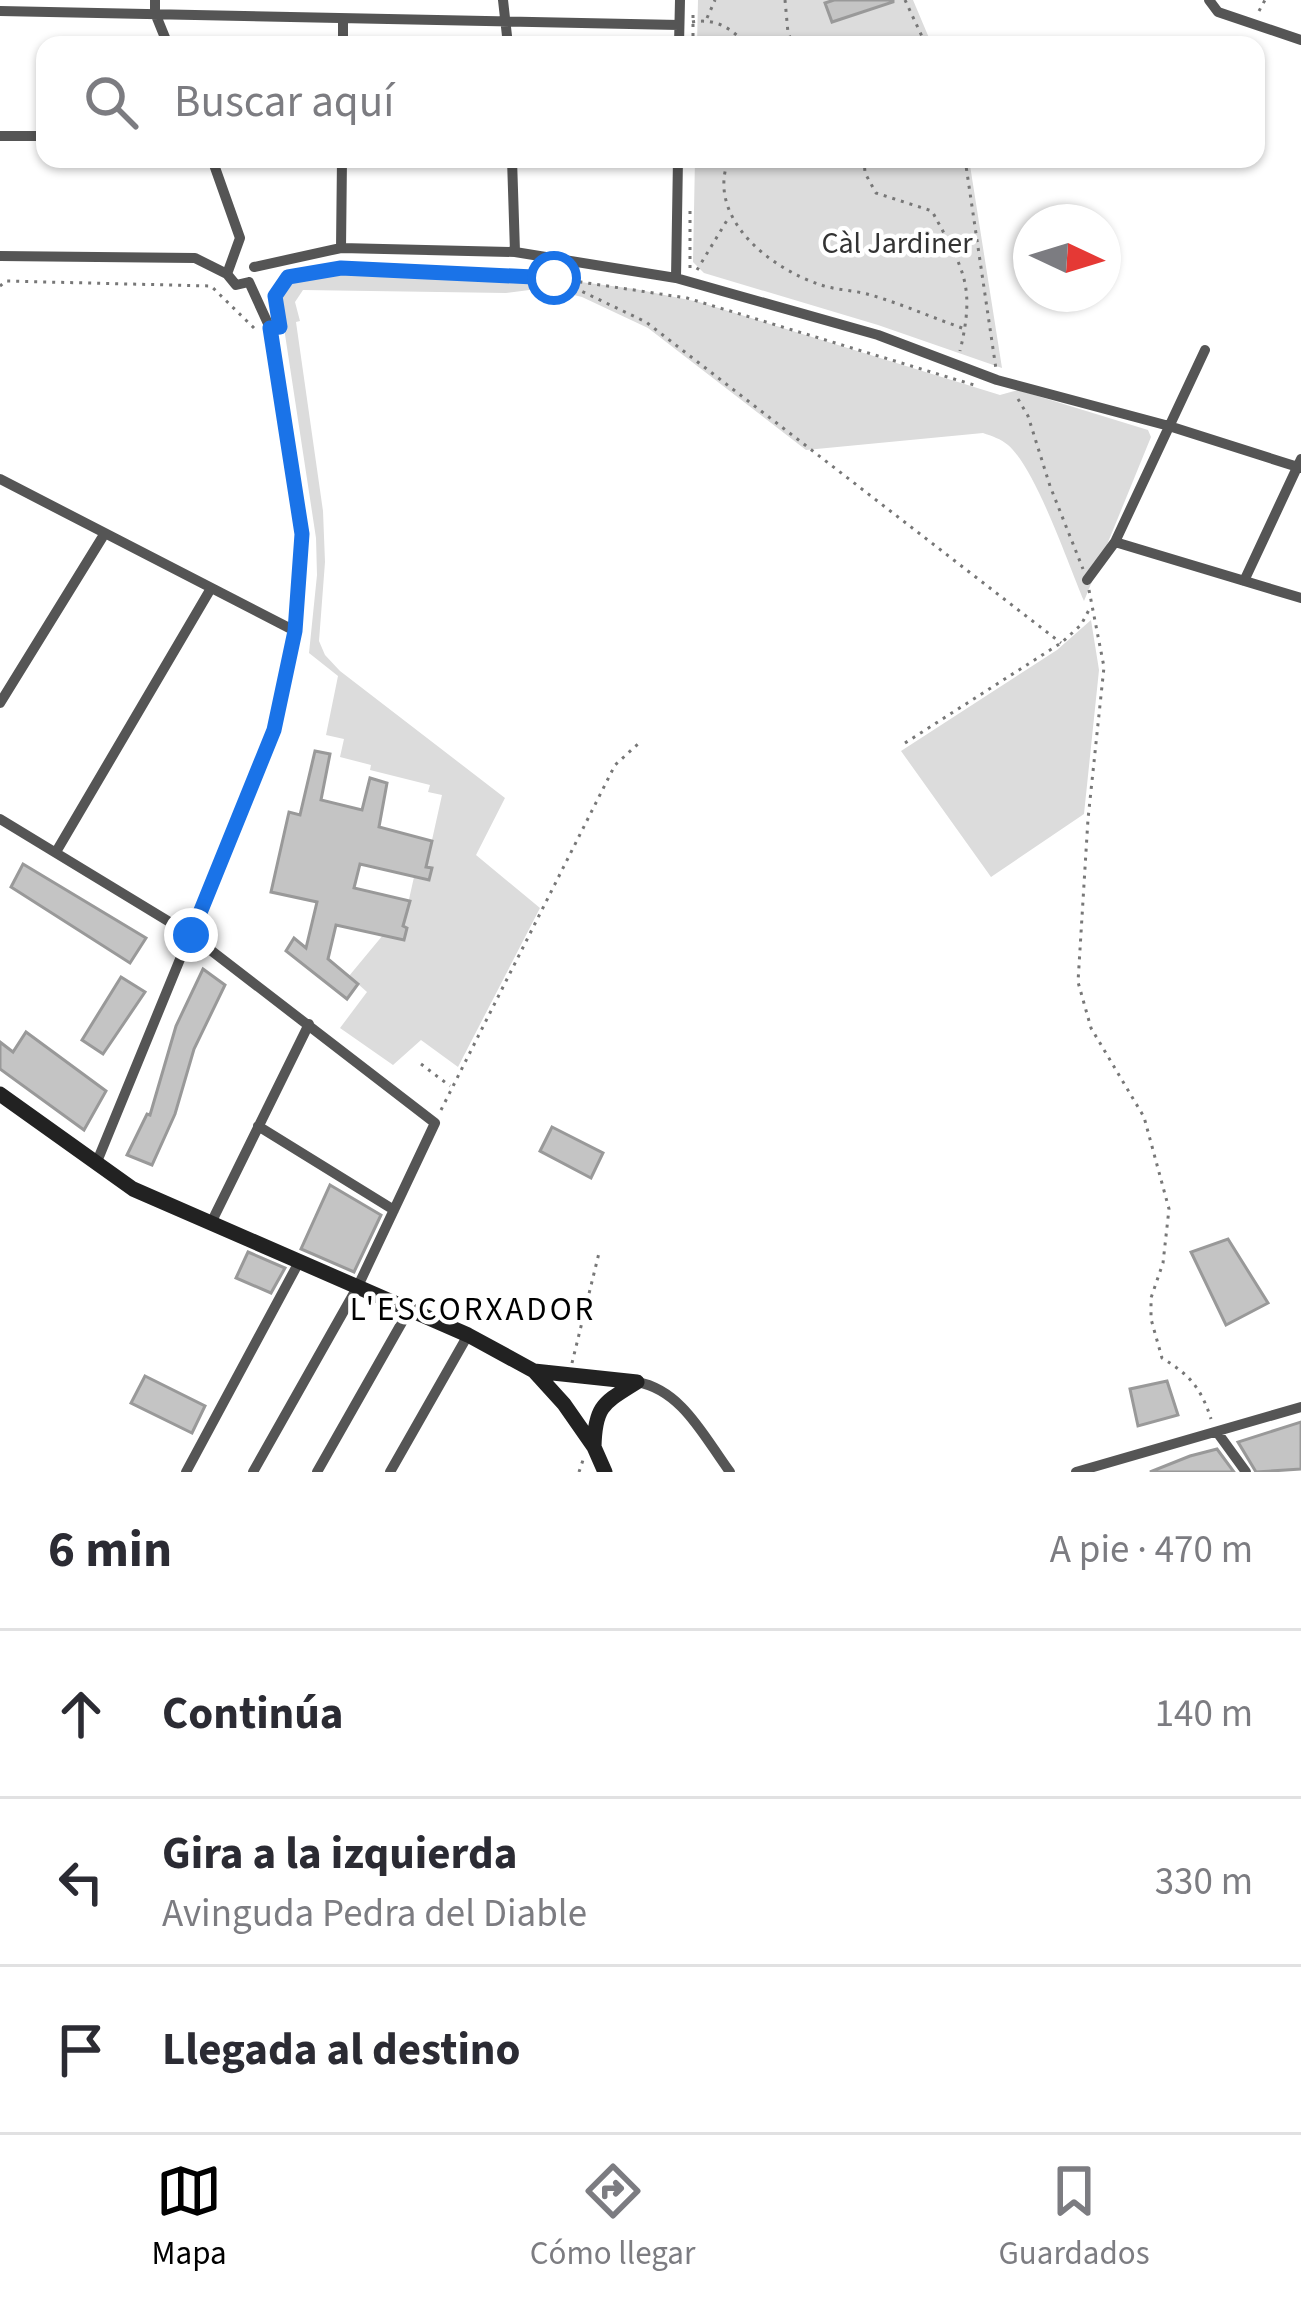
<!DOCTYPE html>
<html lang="es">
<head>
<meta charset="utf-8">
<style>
  body { margin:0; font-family:"Source Sans 3",sans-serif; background:#f7f7f7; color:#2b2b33 }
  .compass { position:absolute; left:1013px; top:204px; width:108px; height:108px; border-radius:50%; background:#fff; box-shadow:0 3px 9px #0004; rotate:94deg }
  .stop { position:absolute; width:36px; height:36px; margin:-27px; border:9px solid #1a73e8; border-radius:50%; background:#fff }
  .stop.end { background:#1a73e8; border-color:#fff; box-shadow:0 3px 12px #0008 }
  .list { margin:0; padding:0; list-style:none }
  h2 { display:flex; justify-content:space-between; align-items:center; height:156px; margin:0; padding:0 48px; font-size:51px }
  h2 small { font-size:39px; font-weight:400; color:#7c7c81 }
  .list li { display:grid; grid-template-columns:78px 1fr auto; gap:36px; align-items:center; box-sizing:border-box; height:168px; padding:0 48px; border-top:3px solid #e1e1e2 }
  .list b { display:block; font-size:45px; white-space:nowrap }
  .list p { margin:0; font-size:39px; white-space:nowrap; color:#7c7c81 }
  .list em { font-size:39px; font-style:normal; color:#7c7c81 }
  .icon { flex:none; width:66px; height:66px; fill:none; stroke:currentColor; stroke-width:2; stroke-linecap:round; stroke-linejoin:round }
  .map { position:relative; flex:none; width:1301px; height:1472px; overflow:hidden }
  .search { position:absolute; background:#fff; box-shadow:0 3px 9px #0004; left:36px; right:36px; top:36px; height:132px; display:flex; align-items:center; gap:30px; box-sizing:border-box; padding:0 42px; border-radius:24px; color:#7c7c81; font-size:45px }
  .sheet { height:660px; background:#fff }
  nav { display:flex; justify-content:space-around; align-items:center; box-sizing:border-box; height:168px; border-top:3px solid #e1e1e2; background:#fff; font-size:33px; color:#7c7c81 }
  nav a { display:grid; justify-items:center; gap:6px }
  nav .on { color:#000 }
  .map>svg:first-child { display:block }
</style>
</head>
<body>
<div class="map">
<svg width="1301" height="1472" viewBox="0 0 1301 1472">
  <rect width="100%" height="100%" fill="#fff"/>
  <path fill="#dcdcdc" d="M698,0H913L932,45H697Z
    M695,159H969L1002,368L878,325L704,273L693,262Z
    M342,270L518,274L635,289L699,302L1000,395L1018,390L1148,430L1151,437L1084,601C1068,564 1036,469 1008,445C1001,439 992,436 983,433L806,450L648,328L582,297L545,288L506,293L303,290L295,302L300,321L296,322L323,511L325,562L319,641L325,655L340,671L505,798L476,855L540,908L458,1067L421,1040L393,1065L340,1028L367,992L349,976L383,935L405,939L407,929L403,926L414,877L428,880L432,869L426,867L442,795L428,792L430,785L370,770L371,765L340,757L344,739L326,735L338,676L309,653L317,575L316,538L279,295L291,281Z
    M1091,620L1099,670L1084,814L991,877L901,751L1057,650Z"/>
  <path fill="#c4c4c4" stroke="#999" stroke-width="3" d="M834,0H893V2L832,22L825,3Z
    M315,751L330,754L321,800L362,810L370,778L387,783L379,827L432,841L426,867L432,868L429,880L360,864L354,888L410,901L403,926L407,928L404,940L336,925L328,959L358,984L347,999L286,951L294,938L306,948L317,902L271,892L289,812L300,815Z
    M23,864L146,938L130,963L11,887Z
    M203,969L225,985L194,1049L175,1114L152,1165L127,1155L147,1114L150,1115L176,1026Z
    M121,977L145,992L103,1054L82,1040Z
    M26,1032L106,1091L84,1130L0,1069V1042L13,1052Z
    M552,1127L603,1153L591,1178L540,1151Z
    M330,1185L381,1215L354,1272L301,1249Z
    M1228,1239L1268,1303L1226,1325L1191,1252Z
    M248,1252L285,1268L271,1293L236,1278Z
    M145,1376L205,1406L192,1433L131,1403Z
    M1167,1381L1178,1415L1138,1426L1130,1389Z
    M1301,1422V1469L1256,1472L1238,1442Z
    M1217,1449L1234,1472H1150L1190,1456Z"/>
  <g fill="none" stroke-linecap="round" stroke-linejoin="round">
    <path stroke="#777" stroke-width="3" stroke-dasharray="3 6" stroke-linecap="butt" d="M785,0L788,33L794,45
      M905,0L926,45
      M1259,11L1265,0
      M707,18L715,0
      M692,22C716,18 731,28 747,45
      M693,45V11
      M736,159L727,164C709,221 772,269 821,285C836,290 852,290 867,294C900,303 933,318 965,329
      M864,159L865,173L876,193L932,211C963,269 976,284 960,351
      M965,159L996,369
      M690,268V206
      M697,270L729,217
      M558,280L646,322L1061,643
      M0,286L6,281L211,286L255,329
      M278,313L275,296L288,277L341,268L444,270L554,278L687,298L974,385
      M1018,399L1028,416L1050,486L1083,569
      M1089,590L1104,667L1088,819L1078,982L1091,1028L1144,1117L1169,1209L1163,1263L1151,1298V1319L1162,1358C1190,1375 1201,1388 1211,1419
      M905,743L1061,643L1081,625L1091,606
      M421,1064L450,1086
      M441,1110L615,765L638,744
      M572,1363L599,1253
      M579,1472L584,1457"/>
    <path stroke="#555" stroke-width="10" d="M155,0V13L168,45
      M503,0L508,45
      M1209,0L1218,12L1301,40
      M0,11L679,25
      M343,45V19
      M679,45L680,0
      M0,136H45
      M212,159L240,238L227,274
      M512,159L515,252
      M341,248L342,159
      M0,256L195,258L227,274L236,285L249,282
      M254,267L341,248L515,252L676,278L878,335L997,380L1169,426L1301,468
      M676,278L678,159
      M0,479L295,631
      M1115,542L1301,598
      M1087,580L1115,542L1205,350
      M1244,581L1301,459
      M0,703L105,533
      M0,819L191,935L435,1123L358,1286L253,1472
      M56,852L210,590
      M258,1126L394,1210
      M96,1164L274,730L295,631L302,534L270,328L249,282
      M211,1223L309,1024
      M637,1382C682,1390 704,1437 730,1472
      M1217,1432L1246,1472
      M186,1472L299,1262
      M317,1472L409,1310
      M390,1472L468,1335
      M1076,1472L1301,1407"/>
    <path stroke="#222" stroke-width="15" d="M0,1094L133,1189L468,1335L534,1371L564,1404L594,1447L605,1472
      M534,1371L637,1382
      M594,1447C595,1405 604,1403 637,1382"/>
  </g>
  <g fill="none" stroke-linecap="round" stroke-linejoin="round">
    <path stroke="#1a73e8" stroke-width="15" d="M191,935L274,730L295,631L302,534L270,328L280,327L275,296L288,277L341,268L554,278"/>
  </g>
  <g text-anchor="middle" stroke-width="9" stroke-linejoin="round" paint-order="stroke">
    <g font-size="30" fill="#333" stroke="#fff">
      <text x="897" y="253">Càl Jardiner</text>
    </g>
    <g font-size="33" letter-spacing="3" fill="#000" stroke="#fff">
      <text x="473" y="1320">L'ESCORXADOR</text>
    </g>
  </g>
</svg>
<svg class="compass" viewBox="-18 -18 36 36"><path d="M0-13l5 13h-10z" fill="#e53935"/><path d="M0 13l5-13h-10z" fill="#7c7c81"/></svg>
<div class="stop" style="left:554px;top:278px"></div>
<div class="stop end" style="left:191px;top:935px"></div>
<div class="search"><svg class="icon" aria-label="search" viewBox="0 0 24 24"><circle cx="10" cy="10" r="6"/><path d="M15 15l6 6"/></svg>Buscar aquí</div>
</div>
<section class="sheet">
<h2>6 min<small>A pie · 470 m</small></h2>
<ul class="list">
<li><svg class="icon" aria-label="ahead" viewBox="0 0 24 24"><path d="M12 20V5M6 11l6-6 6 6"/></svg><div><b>Continúa</b></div><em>140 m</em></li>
<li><svg class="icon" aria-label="left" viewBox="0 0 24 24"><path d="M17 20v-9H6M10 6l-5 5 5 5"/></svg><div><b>Gira a la izquierda</b><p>Avinguda Pedra del Diable</p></div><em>330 m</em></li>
<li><svg class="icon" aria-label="arrive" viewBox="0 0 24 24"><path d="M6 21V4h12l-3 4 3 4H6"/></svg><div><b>Llegada al destino</b></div></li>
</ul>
</section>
<nav>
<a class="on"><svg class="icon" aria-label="map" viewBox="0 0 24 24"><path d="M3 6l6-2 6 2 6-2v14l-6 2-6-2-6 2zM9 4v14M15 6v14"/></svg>Mapa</a>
<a><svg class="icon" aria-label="directions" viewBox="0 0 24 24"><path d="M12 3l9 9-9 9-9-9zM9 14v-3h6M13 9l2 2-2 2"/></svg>Cómo llegar</a>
<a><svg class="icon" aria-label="saved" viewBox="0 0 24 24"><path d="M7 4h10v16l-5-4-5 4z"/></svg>Guardados</a>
</nav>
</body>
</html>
